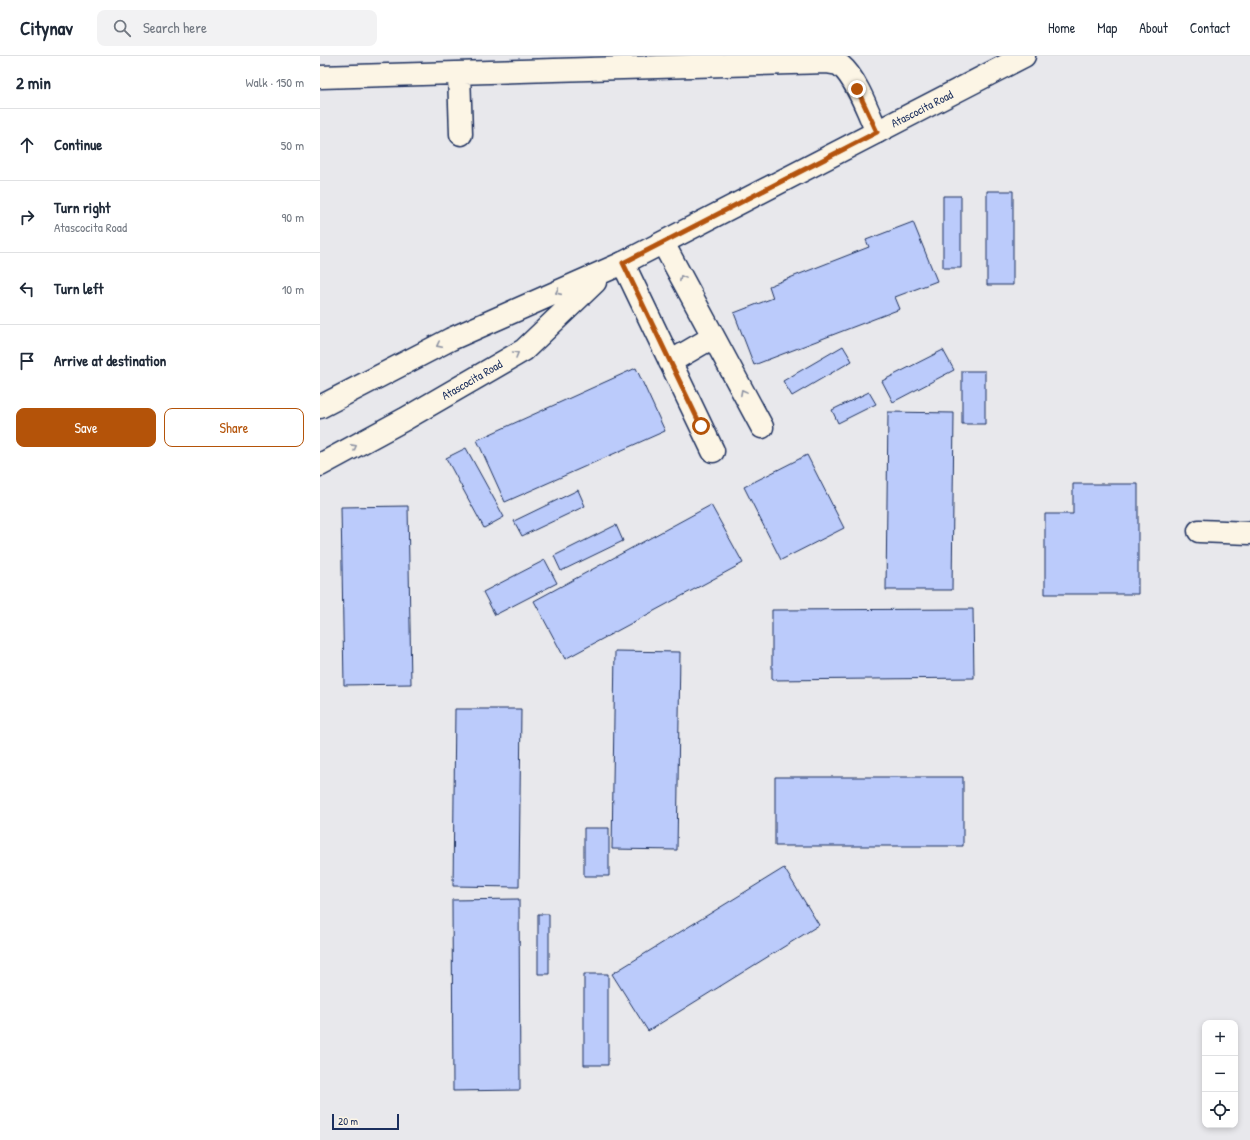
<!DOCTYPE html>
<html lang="en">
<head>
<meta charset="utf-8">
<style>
  body { margin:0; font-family:"Patrick Hand",sans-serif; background:#f2f2f3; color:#1f2937 }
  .controls { position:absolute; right:12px; bottom:12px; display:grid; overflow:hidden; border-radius:8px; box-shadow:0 2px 6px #0003 }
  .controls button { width:36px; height:36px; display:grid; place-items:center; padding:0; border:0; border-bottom:1px solid #e0e1e3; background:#fff; color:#1f2937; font:20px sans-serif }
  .scale { position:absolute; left:12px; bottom:10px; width:67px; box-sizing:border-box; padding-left:4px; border:2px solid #1b2f5e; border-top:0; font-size:11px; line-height:14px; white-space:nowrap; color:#1b2f5e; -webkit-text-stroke:3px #fcf5e5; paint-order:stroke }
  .stop { position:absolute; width:12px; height:12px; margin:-9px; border:3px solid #b45309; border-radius:50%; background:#fff }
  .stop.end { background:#b45309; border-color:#fff; box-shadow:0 1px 4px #0008 }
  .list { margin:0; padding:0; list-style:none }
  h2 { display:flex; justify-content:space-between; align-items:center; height:52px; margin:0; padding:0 16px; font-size:17px }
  h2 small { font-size:13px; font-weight:400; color:#747a83 }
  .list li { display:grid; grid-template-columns:26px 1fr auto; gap:12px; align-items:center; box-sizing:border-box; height:72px; padding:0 16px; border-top:1px solid #e0e1e3 }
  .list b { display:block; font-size:15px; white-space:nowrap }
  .list p { margin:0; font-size:13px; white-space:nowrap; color:#747a83 }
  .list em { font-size:13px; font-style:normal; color:#747a83 }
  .actions { display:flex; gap:8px; padding:12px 16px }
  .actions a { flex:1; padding:9px 0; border:1px solid #b45309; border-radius:8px; text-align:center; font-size:14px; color:#b45309 }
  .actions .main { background:#b45309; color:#fff }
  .icon { flex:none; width:22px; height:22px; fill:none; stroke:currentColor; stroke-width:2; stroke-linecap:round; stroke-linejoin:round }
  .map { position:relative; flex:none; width:930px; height:1084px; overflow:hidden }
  header { display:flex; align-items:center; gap:24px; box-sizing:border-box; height:56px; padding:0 20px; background:#fff; border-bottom:1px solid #e0e1e3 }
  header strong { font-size:19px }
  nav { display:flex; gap:22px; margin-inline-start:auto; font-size:14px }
  .search { width:280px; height:36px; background:#f2f2f3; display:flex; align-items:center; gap:10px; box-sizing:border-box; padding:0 14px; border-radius:8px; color:#747a83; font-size:15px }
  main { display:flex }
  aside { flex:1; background:#fff }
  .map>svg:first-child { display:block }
</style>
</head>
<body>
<header>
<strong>Citynav</strong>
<div class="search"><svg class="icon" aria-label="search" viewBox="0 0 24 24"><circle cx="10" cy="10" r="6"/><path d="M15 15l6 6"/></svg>Search here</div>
<nav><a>Home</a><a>Map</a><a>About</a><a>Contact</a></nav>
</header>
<main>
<aside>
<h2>2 min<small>Walk · 150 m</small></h2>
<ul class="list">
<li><svg class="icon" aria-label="ahead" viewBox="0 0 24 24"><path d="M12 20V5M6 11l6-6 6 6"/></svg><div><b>Continue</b></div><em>50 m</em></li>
<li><svg class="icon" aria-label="right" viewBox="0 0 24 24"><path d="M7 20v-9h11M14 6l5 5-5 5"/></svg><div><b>Turn right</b><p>Atascocita Road</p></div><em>90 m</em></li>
<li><svg class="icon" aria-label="left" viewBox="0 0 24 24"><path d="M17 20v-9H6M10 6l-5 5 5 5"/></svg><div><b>Turn left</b></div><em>10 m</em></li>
<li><svg class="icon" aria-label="arrive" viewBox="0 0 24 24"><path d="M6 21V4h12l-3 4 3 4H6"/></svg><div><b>Arrive at destination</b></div></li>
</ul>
<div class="actions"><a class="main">Save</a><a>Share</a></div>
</aside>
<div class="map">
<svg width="930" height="1084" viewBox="0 0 930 1084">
  <rect width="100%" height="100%" fill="#e8e8ec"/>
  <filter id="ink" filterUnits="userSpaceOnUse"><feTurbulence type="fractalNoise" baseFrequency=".025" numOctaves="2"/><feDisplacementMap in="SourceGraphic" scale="8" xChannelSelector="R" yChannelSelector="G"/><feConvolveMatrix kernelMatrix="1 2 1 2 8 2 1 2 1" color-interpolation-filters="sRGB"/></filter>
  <g filter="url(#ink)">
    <path fill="#bbcbfb" stroke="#1b2f5e" d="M667,135H693V229H667Z
      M623,140H641V212H623Z
      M593,166L617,225L575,241L580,253L434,309L414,257L453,242L449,230L549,191L546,184Z
      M523,290L532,305L472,340L463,325Z
      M623,294L634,314L573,346L562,325Z
      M316,312L345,375L185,446L157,384Z
      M642,315H665V368H642Z
      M549,336L556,348L518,367L512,354Z
      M568,356L634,357L632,534H566Z
      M146,392L184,461L164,472L126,402Z
      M487,399L524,472L461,504L424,431Z
      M753,428H818V538H725V458H753Z
      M258,434L265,450L202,480L194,465Z
      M391,449L423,507L245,603L214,545Z
      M88,450L91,628L24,629L21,451Z
      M296,469L303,485L241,515L234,500Z
      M225,504L237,527L175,559L163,536Z
      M653,553L654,622L452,624V554Z
      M295,595L360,596L357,794L292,793Z
      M135,653H201L199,831L133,830Z
      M455,721H643V790H455Z
      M264,772H289V820H264Z
      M464,812L499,869L328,975L292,918Z
      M199,843L200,1034L133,1035L132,844Z
      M218,858H229V918H218Z
      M264,918H288V1009H264Z"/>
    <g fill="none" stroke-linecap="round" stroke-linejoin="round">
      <defs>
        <path id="minor" d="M139,17L141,78
          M0,21L506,6C511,7 518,7 521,10C536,22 549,58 557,76
          M343,187L442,371
          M303,207L393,395
          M350,306L393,281
          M879,475L930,477"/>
        <path id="major" d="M0,351L131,283L303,207L704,0
          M0,409L85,363L204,294L275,226"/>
      </defs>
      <use href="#minor" stroke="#1b2f5e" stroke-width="25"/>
      <use href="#major" stroke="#1b2f5e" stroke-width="25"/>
      <use href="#minor" stroke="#fcf5e5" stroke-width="22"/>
      <use href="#major" stroke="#fcf5e5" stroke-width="22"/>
    </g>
    <defs><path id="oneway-chevron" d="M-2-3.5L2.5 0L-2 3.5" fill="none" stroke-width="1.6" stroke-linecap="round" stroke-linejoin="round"/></defs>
    <g stroke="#8c92a2">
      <use href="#oneway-chevron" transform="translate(362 222) rotate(-118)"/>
      <use href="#oneway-chevron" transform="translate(238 236) rotate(156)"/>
      <use href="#oneway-chevron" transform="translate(119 289) rotate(153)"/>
      <use href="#oneway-chevron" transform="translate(196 298) rotate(-30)"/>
      <use href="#oneway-chevron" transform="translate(423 336) rotate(-118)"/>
      <use href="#oneway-chevron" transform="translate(34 391) rotate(-29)"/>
    </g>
  </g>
  <g fill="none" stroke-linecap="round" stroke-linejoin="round" filter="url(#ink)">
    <path stroke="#b45309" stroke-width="5" d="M381,370L303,207L557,76L537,33"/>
  </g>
  <g text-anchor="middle" stroke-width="4" stroke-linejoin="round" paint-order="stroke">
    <g font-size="12" fill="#1b2f5e" stroke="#fcf5e5">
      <text transform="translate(602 53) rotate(-27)" y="4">Atascocita Road</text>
      <text transform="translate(152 324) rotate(-30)" y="4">Atascocita Road</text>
    </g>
  </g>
</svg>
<div class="controls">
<button>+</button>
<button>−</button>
<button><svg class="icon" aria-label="locate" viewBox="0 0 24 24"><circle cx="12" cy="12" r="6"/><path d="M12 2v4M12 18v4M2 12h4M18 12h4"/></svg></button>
</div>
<div class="scale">20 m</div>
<div class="stop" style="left:381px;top:370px"></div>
<div class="stop end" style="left:537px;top:33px"></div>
</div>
</main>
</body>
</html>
